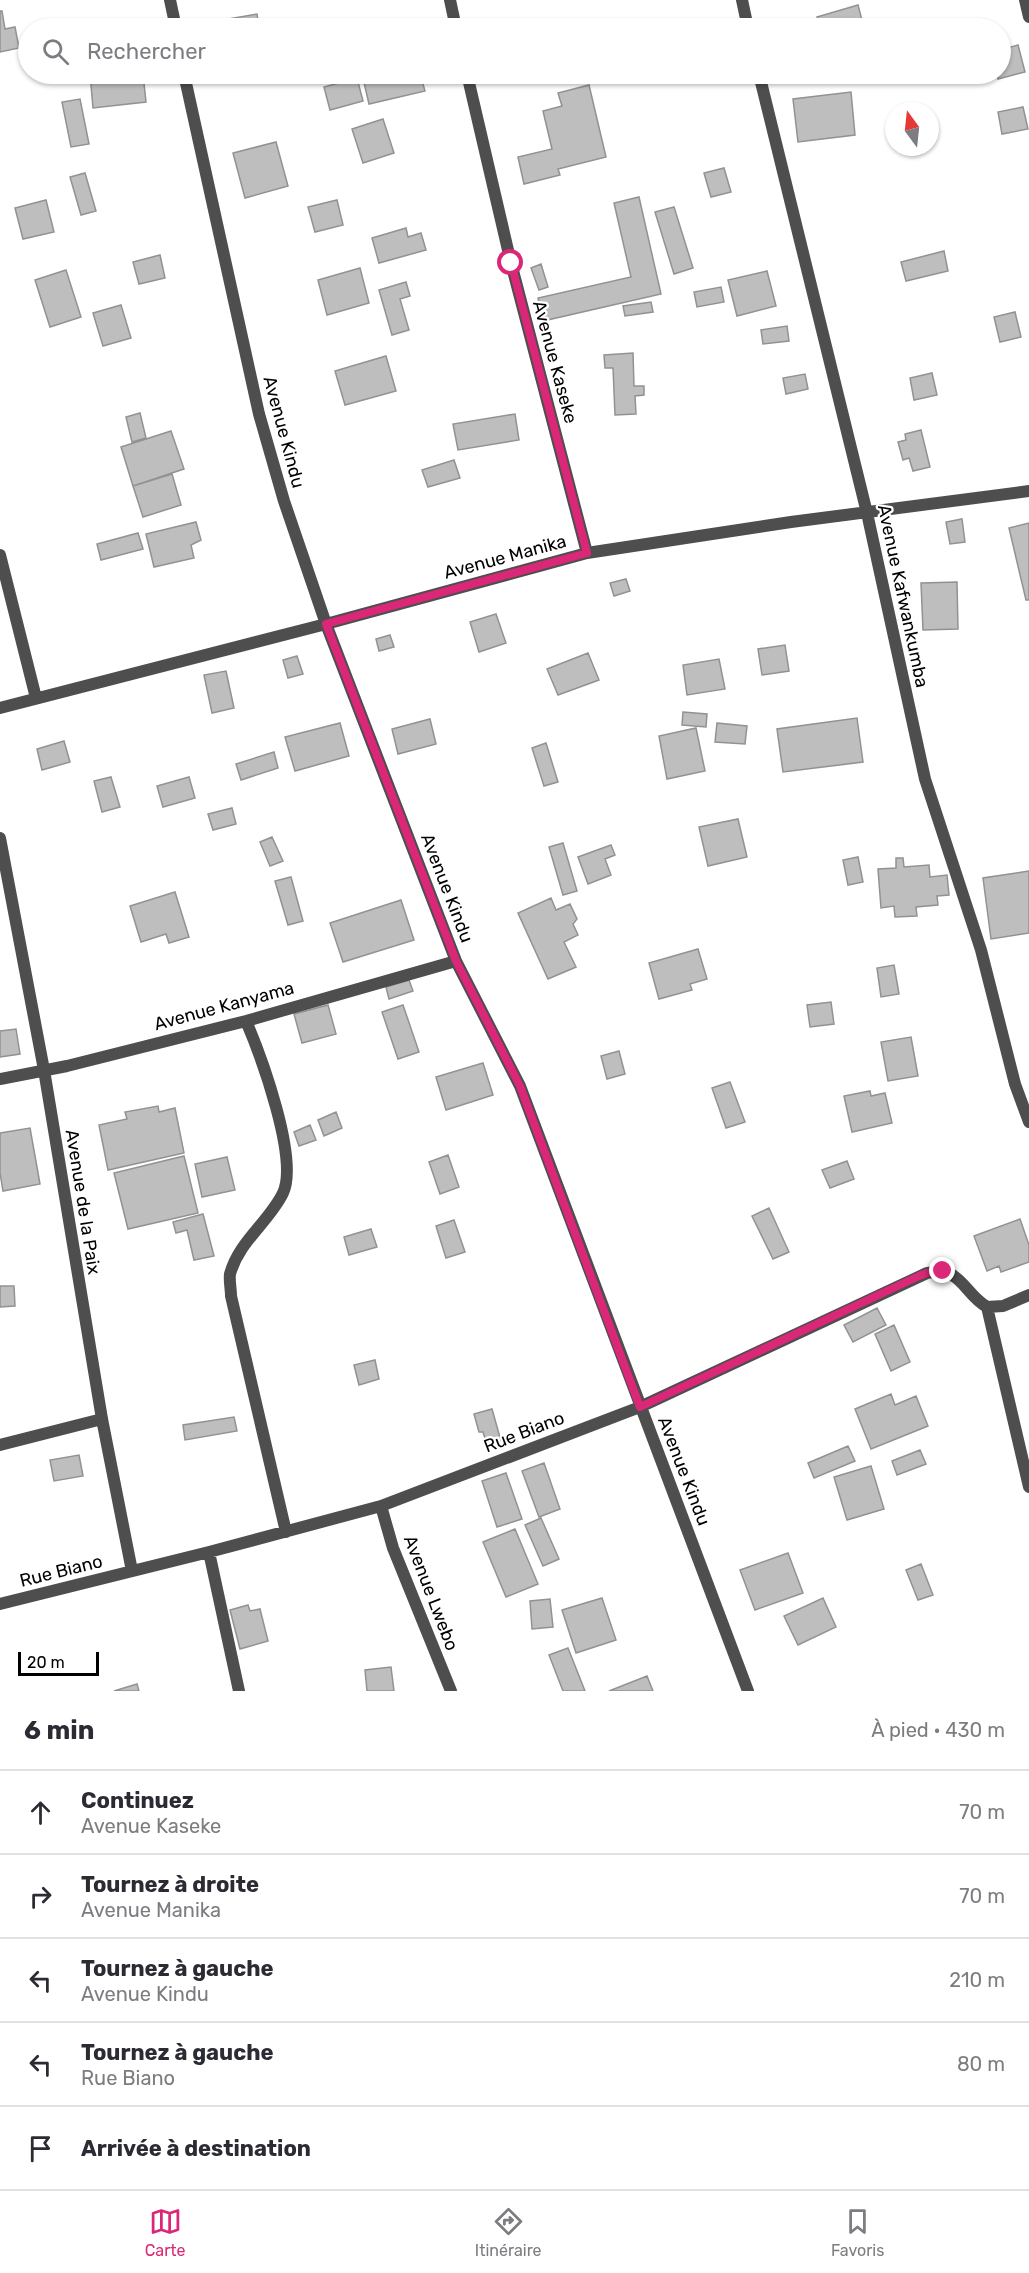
<!DOCTYPE html>
<html lang="fr">
<head>
<meta charset="utf-8">
<style>
  body { margin:0; font-family:Rubik,sans-serif; background:#f7f7f7; color:#2b2b33 }
  .compass { position:absolute; left:885px; top:102px; width:54px; height:54px; border-radius:50%; background:#fff; box-shadow:0 2px 4px #0004; rotate:345deg }
  .scale { position:absolute; left:18px; bottom:15px; width:81px; box-sizing:border-box; padding-left:6px; border:3px solid #000; border-top:0; font-size:16px; line-height:21px; white-space:nowrap; color:#000; -webkit-text-stroke:4px #fff; paint-order:stroke }
  .stop { position:absolute; width:18px; height:18px; margin:-14px; border:4px solid #db2777; border-radius:50%; background:#fff }
  .stop.end { background:#db2777; border-color:#fff; box-shadow:0 2px 6px #0008 }
  .list { margin:0; padding:0; list-style:none }
  h2 { display:flex; justify-content:space-between; align-items:center; height:78px; margin:0; padding:0 24px; font-size:26px }
  h2 small { font-size:20px; font-weight:400; color:#7c7c81 }
  .list li { display:grid; grid-template-columns:39px 1fr auto; gap:18px; align-items:center; box-sizing:border-box; height:84px; padding:0 24px; border-top:2px solid #e1e1e2 }
  .list b { display:block; font-size:22px; white-space:nowrap }
  .list p { margin:0; font-size:20px; white-space:nowrap; color:#7c7c81 }
  .list em { font-size:20px; font-style:normal; color:#7c7c81 }
  .icon { flex:none; width:33px; height:33px; fill:none; stroke:currentColor; stroke-width:2; stroke-linecap:round; stroke-linejoin:round }
  .map { position:relative; flex:none; width:1029px; height:1691px; overflow:hidden }
  .search { position:absolute; background:#fff; box-shadow:0 2px 4px #0004; left:18px; right:18px; top:18px; height:66px; display:flex; align-items:center; gap:15px; box-sizing:border-box; padding:0 21px; border-radius:33px; color:#7c7c81; font-size:22px }
  .sheet { height:498px; background:#fff }
  nav { display:flex; justify-content:space-around; align-items:center; box-sizing:border-box; height:84px; border-top:2px solid #e1e1e2; background:#fff; font-size:16px; color:#7c7c81 }
  nav a { display:grid; justify-items:center; gap:3px }
  nav .on { color:#db2777 }
  .map>svg:first-child { display:block }
</style>
</head>
<body>
<div class="map">
<svg width="1029" height="1691" viewBox="0 0 1029 1691">
  <rect width="100%" height="100%" fill="#fff"/>
  <path fill="#bebebe" stroke="#929292" stroke-width="1.5" d="M858,5L864,28H821L817,17Z
    M0,11H2L5,29L15,27L19,48L0,52Z
    M257,14L259,28H217L216,21Z
    M1018,45L1025,72L998,79L997,74H1000V50Z
    M90,74H143L146,102L93,108Z
    M362,74H420L425,91L369,104Z
    M357,78L363,101L330,110L324,87Z
    M589,85L606,157L558,169L560,175L524,184L518,157L552,149L543,111L562,106L558,93Z
    M851,92L855,135L798,142L793,99Z
    M80,99L89,144L71,147L62,102Z
    M1023,107L1028,129L1002,134L998,112Z
    M383,119L394,153L363,163L352,129Z
    M276,142L288,186L245,198L233,153Z
    M724,168L731,192L711,197L704,173Z
    M85,173L96,211L81,215L70,177Z
    M639,197L661,294L543,321L538,298L631,277L614,203Z
    M46,200L54,232L23,239L15,208Z
    M337,200L343,225L315,232L308,207Z
    M674,207L693,268L674,274L655,212Z
    M406,228L408,237L421,233L426,250L379,263L372,238Z
    M944,251L948,271L906,281L901,262Z
    M160,255L165,278L139,284L133,262Z
    M541,264L548,287L539,290L531,268Z
    M360,268L369,303L327,315L318,280Z
    M66,270L81,317L50,327L35,280Z
    M767,271L776,306L737,316L728,280Z
    M406,282L410,296L400,299L409,330L392,335L379,290Z
    M721,287L724,302L697,307L694,292Z
    M651,302L653,312L625,316L623,306Z
    M121,305L131,338L103,346L93,313Z
    M1015,312L1021,337L1000,342L994,317Z
    M787,326L789,341L763,344L761,330Z
    M633,353L634,386H644V395L635,396L636,414L615,415L613,368H605L604,355Z
    M386,356L396,391L345,405L335,371Z
    M932,373L937,395L914,400L910,378Z
    M805,374L808,389L786,394L783,378Z
    M140,413L146,438L132,442L126,417Z
    M515,414L519,440L458,450L453,424Z
    M921,430L930,467L913,471L909,458L903,460L898,442L906,440L905,434Z
    M171,431L184,469L133,486L121,447Z
    M454,460L460,478L428,487L422,470Z
    M172,474L181,505L143,517L133,486Z
    M962,519L965,542L950,544L946,522Z
    M196,522L201,540L191,545L194,558L154,567L146,534Z
    M1029,523V600H1026L1009,528Z
    M138,533L143,549L101,560L97,544Z
    M626,579L630,591L614,596L610,583Z
    M957,582L958,629L923,630L921,583Z
    M496,614L506,643L479,652L470,622Z
    M390,635L394,647L379,651L376,639Z
    M785,645L789,671L762,675L758,649Z
    M588,653L599,680L558,695L547,669Z
    M297,656L303,674L288,678L283,660Z
    M719,659L725,689L687,695L683,665Z
    M226,671L234,708L212,713L204,675Z
    M683,712L707,714L706,727L682,725Z
    M857,718L863,762L783,772L777,729Z
    M430,719L436,744L398,754L392,729Z
    M340,723L349,756L295,771L285,737Z
    M717,723L747,726L745,744L715,742Z
    M696,728L705,771L667,779L659,736Z
    M64,741L70,762L42,770L37,749Z
    M546,743L558,782L544,786L532,748Z
    M274,752L278,768L241,780L236,764Z
    M111,777L120,807L102,812L94,781Z
    M189,777L195,798L163,807L157,786Z
    M232,808L236,824L213,830L208,814Z
    M738,819L747,857L708,866L699,827Z
    M272,837L283,861L270,866L260,842Z
    M563,843L577,891L563,895L549,847Z
    M611,845L615,855L605,859L611,875L588,884L578,857Z
    M858,857L863,882L848,885L843,860Z
    M896,858H903L904,867L929,865L930,877L947,875L949,895L937,896L938,905L916,907L917,916L895,917L894,906L881,908L878,869L896,868Z
    M1029,871V933L991,939L983,878Z
    M291,877L303,921L288,925L275,881Z
    M175,892L189,937L169,943L166,934L141,942L130,906Z
    M551,898L556,910L570,904L577,919L573,924L578,935L564,942L576,967L548,979L518,913Z
    M401,900L414,940L343,962L330,923Z
    M698,949L707,979L690,984L692,990L659,999L649,963Z
    M894,965L899,994L881,997L877,968Z
    M409,980L413,991L389,999L386,987Z
    M831,1002L834,1024L810,1027L807,1005Z
    M328,1005L336,1034L302,1043L294,1014Z
    M403,1005L419,1052L398,1059L382,1012Z
    M16,1029L20,1054L0,1057V1031Z
    M911,1037L918,1076L888,1081L881,1042Z
    M619,1051L625,1074L607,1079L601,1056Z
    M483,1063L493,1095L446,1110L436,1077Z
    M730,1082L745,1122L726,1128L712,1088Z
    M870,1091L871,1096L885,1093L892,1123L852,1132L844,1096Z
    M158,1106L159,1112L175,1108L184,1153L108,1170L99,1125L127,1119L125,1112Z
    M336,1112L342,1128L324,1136L318,1120Z
    M310,1125L316,1140L299,1146L294,1132Z
    M30,1128L40,1184L3,1191L0,1173V1133Z
    M448,1155L459,1187L440,1194L429,1162Z
    M184,1156L198,1213L128,1229L114,1173Z
    M227,1157L235,1190L202,1197L195,1164Z
    M847,1161L854,1179L830,1188L822,1170Z
    M769,1208L789,1252L773,1259L752,1216Z
    M203,1214L214,1256L194,1260L187,1230L176,1233L173,1222Z
    M1020,1219L1029,1245V1262L1001,1272L999,1266L987,1271L974,1236Z
    M454,1220L465,1252L446,1258L436,1226Z
    M371,1229L377,1247L349,1255L344,1237Z
    M0,1286H14L15,1306L0,1307Z
    M877,1308L886,1325L853,1342L844,1325Z
    M894,1325L910,1362L891,1371L875,1334Z
    M375,1360L379,1379L359,1385L354,1365Z
    M891,1394L895,1405L916,1396L928,1426L871,1449L855,1409Z
    M492,1409L501,1441L487,1445L483,1432H479L474,1414Z
    M234,1417L237,1431L185,1440L183,1425Z
    M848,1446L855,1461L814,1478L808,1463Z
    M920,1450L926,1464L897,1475L892,1461Z
    M79,1455L83,1476L54,1481L50,1460Z
    M544,1463L560,1509L539,1517L522,1471Z
    M871,1466L884,1509L847,1520L834,1477Z
    M506,1473L522,1519L497,1527L482,1481Z
    M541,1518L559,1559L543,1566L525,1525Z
    M515,1529L538,1584L506,1597L483,1542Z
    M788,1553L803,1593L755,1610L740,1570Z
    M921,1564L933,1595L918,1600L906,1570Z
    M602,1598L616,1640L576,1653L562,1610Z
    M823,1598L836,1627L798,1645L784,1616Z
    M550,1599L553,1627L532,1629L530,1601Z
    M248,1605L250,1611L260,1609L268,1641L240,1649L230,1610Z
    M568,1648L585,1691H563L549,1655Z
    M391,1667L394,1691H367L365,1670Z
    M647,1676L653,1691H609Z
    M137,1684L139,1691H114Z"/>
  <g fill="none" stroke-linecap="round" stroke-linejoin="round">
    <path stroke="#4e4e4e" stroke-width="12" d="M170,0L176,28
      M450,0L456,28
      M742,0L748,28
      M1025,0L1029,17
      M184,74L259,414L284,501L326,624L456,961L520,1086L748,1691
      M467,74L511,263L587,553
      M759,74L867,513L925,779L981,950L1015,1084L1029,1122
      M0,555L36,698
      M0,708L326,624L587,553L791,522L1029,491
      M0,838L44,1070L102,1419L132,1571
      M246,1021C261,1056 299,1159 283,1193C269,1222 239,1241 230,1274C229,1280 231,1289 231,1296L286,1532
      M0,1079L67,1066L246,1021L456,961
      M987,1307L1029,1487
      M0,1445L102,1419
      M381,1506L393,1548L451,1691
      M209,1552L239,1691
      M0,1604L209,1552L381,1506L640,1407L927,1273C961,1265 963,1293 987,1307L1003,1306L1029,1295"/>
  </g>
  <g fill="none" stroke-linecap="round" stroke-linejoin="round">
    <path stroke="#db2777" stroke-width="8" d="M511,263L587,553L326,624L456,961L520,1086L640,1407L919,1276L927,1273L943,1271"/>
  </g>
  <g text-anchor="middle" stroke-width="4.5" stroke-linejoin="round" paint-order="stroke">
    <g font-size="18" fill="#000" stroke="#fff">
      <text transform="translate(555 362) rotate(75)" y="6">Avenue Kaseke</text>
      <text transform="translate(284 432) rotate(75)" y="6">Avenue Kindu</text>
      <text transform="translate(505 557) rotate(-15)" y="6">Avenue Manika</text>
      <text transform="translate(903 596) rotate(78)" y="6">Avenue Kafwankumba</text>
      <text transform="translate(447 888) rotate(69)" y="6">Avenue Kindu</text>
      <text transform="translate(224 1006) rotate(-15)" y="6">Avenue Kanyama</text>
      <text transform="translate(83 1202) rotate(81)" y="6">Avenue de la Paix</text>
      <text transform="translate(524 1432) rotate(-21)" y="6">Rue Biano</text>
      <text transform="translate(684 1471) rotate(69)" y="6">Avenue Kindu</text>
      <text transform="translate(61 1571) rotate(-14)" y="6">Rue Biano</text>
      <text transform="translate(431 1593) rotate(69)" y="6">Avenue Lwebo</text>
    </g>
  </g>
</svg>
<svg class="compass" viewBox="-18 -18 36 36"><path d="M0-13l5 13h-10z" fill="#e53935"/><path d="M0 13l5-13h-10z" fill="#7c7c81"/></svg>
<div class="scale">20 m</div>
<div class="stop" style="left:511px;top:263px"></div>
<div class="stop end" style="left:943px;top:1271px"></div>
<div class="search"><svg class="icon" aria-label="search" viewBox="0 0 24 24"><circle cx="10" cy="10" r="6"/><path d="M15 15l6 6"/></svg>Rechercher</div>
</div>
<section class="sheet">
<h2>6 min<small>À pied · 430 m</small></h2>
<ul class="list">
<li><svg class="icon" aria-label="ahead" viewBox="0 0 24 24"><path d="M12 20V5M6 11l6-6 6 6"/></svg><div><b>Continuez</b><p>Avenue Kaseke</p></div><em>70 m</em></li>
<li><svg class="icon" aria-label="right" viewBox="0 0 24 24"><path d="M7 20v-9h11M14 6l5 5-5 5"/></svg><div><b>Tournez à droite</b><p>Avenue Manika</p></div><em>70 m</em></li>
<li><svg class="icon" aria-label="left" viewBox="0 0 24 24"><path d="M17 20v-9H6M10 6l-5 5 5 5"/></svg><div><b>Tournez à gauche</b><p>Avenue Kindu</p></div><em>210 m</em></li>
<li><svg class="icon" aria-label="left" viewBox="0 0 24 24"><path d="M17 20v-9H6M10 6l-5 5 5 5"/></svg><div><b>Tournez à gauche</b><p>Rue Biano</p></div><em>80 m</em></li>
<li><svg class="icon" aria-label="arrive" viewBox="0 0 24 24"><path d="M6 21V4h12l-3 4 3 4H6"/></svg><div><b>Arrivée à destination</b></div></li>
</ul>
</section>
<nav>
<a class="on"><svg class="icon" aria-label="map" viewBox="0 0 24 24"><path d="M3 6l6-2 6 2 6-2v14l-6 2-6-2-6 2zM9 4v14M15 6v14"/></svg>Carte</a>
<a><svg class="icon" aria-label="directions" viewBox="0 0 24 24"><path d="M12 3l9 9-9 9-9-9zM9 14v-3h6M13 9l2 2-2 2"/></svg>Itinéraire</a>
<a><svg class="icon" aria-label="saved" viewBox="0 0 24 24"><path d="M7 4h10v16l-5-4-5 4z"/></svg>Favoris</a>
</nav>
</body>
</html>
